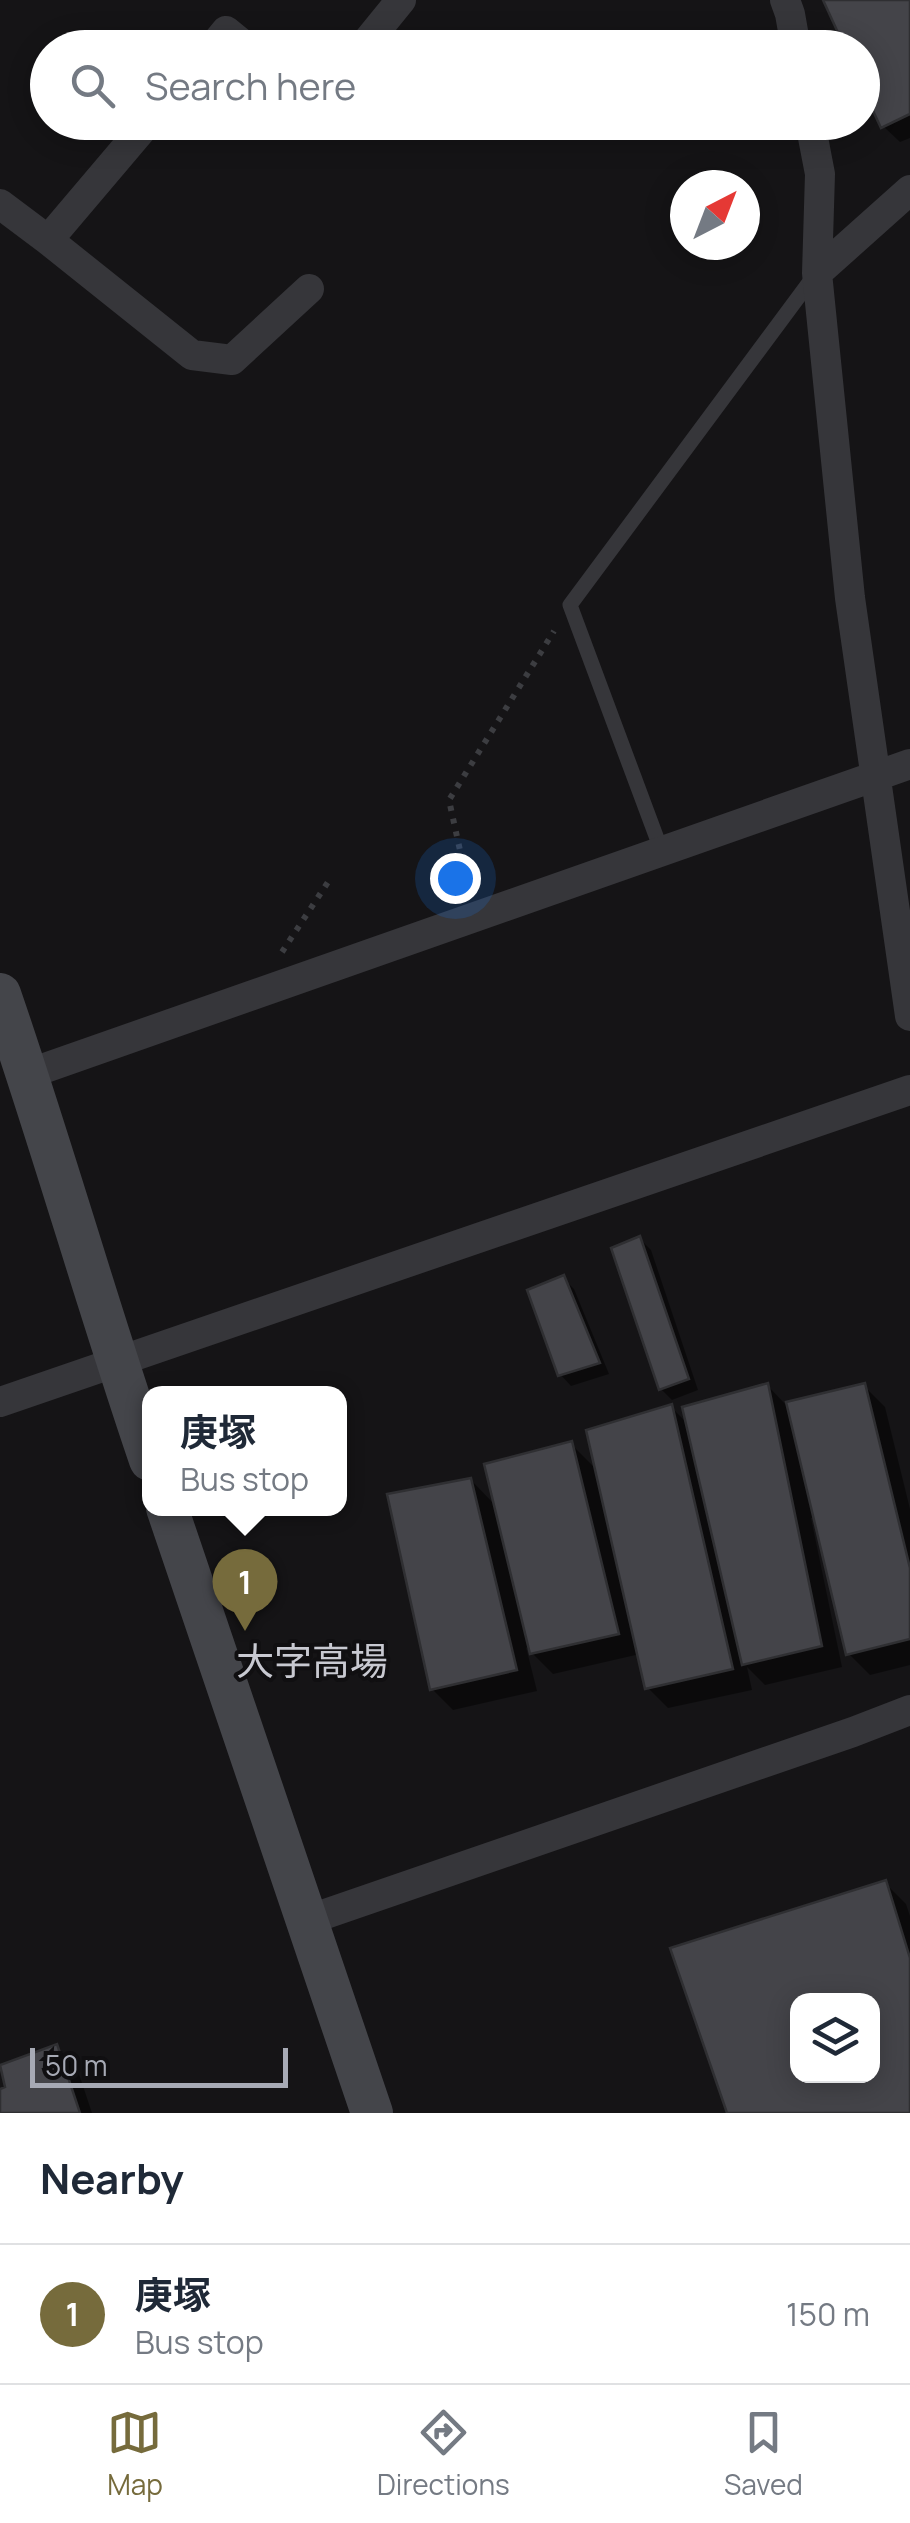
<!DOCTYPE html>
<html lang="en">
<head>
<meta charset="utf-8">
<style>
  body { margin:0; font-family:Manrope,"Noto Sans JP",sans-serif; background:#f6f6f7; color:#1f2937 }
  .controls { position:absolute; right:30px; bottom:30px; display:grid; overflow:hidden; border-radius:20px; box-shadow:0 5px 25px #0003 }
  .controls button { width:90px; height:90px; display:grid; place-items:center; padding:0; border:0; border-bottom:2px solid #e0e1e3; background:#fff; color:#1f2937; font:50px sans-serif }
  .compass { position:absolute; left:670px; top:170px; width:90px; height:90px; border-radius:50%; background:#fff; box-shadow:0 5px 25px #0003; rotate:42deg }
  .scale { position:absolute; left:30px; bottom:25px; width:258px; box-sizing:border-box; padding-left:10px; border:5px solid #a7aab5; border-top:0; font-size:28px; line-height:35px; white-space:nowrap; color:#a7aab5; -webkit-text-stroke:8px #100f11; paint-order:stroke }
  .you { position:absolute; left:455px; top:878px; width:35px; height:35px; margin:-25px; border:8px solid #fff; border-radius:50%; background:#1a73e8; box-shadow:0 0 0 15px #1a73e833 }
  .badge { display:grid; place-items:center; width:65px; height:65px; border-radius:50%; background:#766b3c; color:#fff; font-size:32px; font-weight:700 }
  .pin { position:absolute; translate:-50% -82px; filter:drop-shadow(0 2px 5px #0008) }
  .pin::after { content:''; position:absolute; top:52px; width:35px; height:30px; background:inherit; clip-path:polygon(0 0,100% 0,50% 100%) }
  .popup { position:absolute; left:142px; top:1386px; width:205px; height:130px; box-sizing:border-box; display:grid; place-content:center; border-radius:20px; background:#fff; filter:drop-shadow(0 2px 8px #0005); font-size:32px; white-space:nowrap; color:#747a83 }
  .popup b { font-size:38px; color:#1f2937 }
  .popup::after { content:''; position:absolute; left:50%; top:100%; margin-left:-20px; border:20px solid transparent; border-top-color:#fff }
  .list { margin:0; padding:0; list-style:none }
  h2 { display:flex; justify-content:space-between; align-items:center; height:130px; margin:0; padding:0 40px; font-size:42px }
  h2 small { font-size:32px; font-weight:400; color:#747a83 }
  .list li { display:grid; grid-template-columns:65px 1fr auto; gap:30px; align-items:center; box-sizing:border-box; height:140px; padding:0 40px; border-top:2px solid #e0e1e3 }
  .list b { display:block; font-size:38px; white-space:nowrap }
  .list p { margin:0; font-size:32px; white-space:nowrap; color:#747a83 }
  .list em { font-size:32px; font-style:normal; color:#747a83 }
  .icon { flex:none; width:55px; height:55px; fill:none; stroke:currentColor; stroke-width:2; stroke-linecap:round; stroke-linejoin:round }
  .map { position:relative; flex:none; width:910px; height:2113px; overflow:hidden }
  .search { position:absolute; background:#fff; box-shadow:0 5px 25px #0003; left:30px; right:30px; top:30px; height:110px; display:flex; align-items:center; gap:25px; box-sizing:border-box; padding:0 35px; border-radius:55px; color:#747a83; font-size:38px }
  .sheet { height:270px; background:#fff }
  nav { display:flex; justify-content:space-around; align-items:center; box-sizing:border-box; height:140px; border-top:2px solid #e0e1e3; background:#fff; font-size:28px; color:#747a83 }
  nav a { display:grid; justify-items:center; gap:5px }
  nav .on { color:#766b3c }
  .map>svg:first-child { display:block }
</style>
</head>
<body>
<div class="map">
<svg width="910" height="2113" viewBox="0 0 910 2113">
  <rect width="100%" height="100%" fill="#151416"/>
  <path fill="#0007" fill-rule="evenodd" d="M826,0H910V138L900,142L883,126L862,48Z
    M640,1239L651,1250L698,1390L672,1400L661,1389Z
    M563,1278L574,1289L609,1374L571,1386L560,1374Z
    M768,1386L786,1405L864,1386L885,1407L910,1509V1665L870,1675L849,1654L816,1517L811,1518L842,1667L765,1685L747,1667L752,1690L668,1708L647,1687L640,1654L553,1674L526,1647L537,1691L453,1710L432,1689L471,1480L496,1506L571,1444L598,1471L671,1407L688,1424Z
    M885,1883L906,1904L910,1916V2113H729L674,1950ZM798,2000H872V2076H798Z
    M56,2047L77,2068L92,2113H0V2091Z"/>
  <path fill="#444449" stroke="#2f2f32" stroke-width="2.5" fill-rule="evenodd" d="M823,0H910V114L881,128L862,87V48H845Z
    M640,1236L689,1379L659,1390L611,1248Z
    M564,1275L600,1363L558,1376L527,1290Z
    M768,1383L822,1646L742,1665L682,1407Z
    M865,1383L910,1568V1639L846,1655L786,1402Z
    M672,1404L733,1669L645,1689L586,1430Z
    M572,1441L619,1634L530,1654L484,1464Z
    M471,1478L517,1670L430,1690L387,1494Z
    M886,1880L910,1958V2113H727L670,1948ZM798,2000H872V2076H798Z
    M57,2044L80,2113H0V2089L5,2087L0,2065Z"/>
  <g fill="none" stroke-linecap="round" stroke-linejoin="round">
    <path stroke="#3c3d41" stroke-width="6" stroke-dasharray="5 8" stroke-linecap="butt" d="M468,887L449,800L554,631
      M282,952L330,879"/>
    <path stroke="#36363a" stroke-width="15" d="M662,852L570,605L814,276"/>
    <path stroke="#36363a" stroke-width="30" d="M785,0L790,14L796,48
      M212,48L226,31L247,48
      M362,48L401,0
      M810,122L820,174L817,273L850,598L910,1016
      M0,204L48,240L148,122
      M48,240L192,355L232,360L309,289
      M817,273L910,190
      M28,1074L910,764
      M0,1402L910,1090
      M308,1920L853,1732L910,1710"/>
    <path stroke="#44454a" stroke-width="42" d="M0,994C53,1148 97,1305 150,1460
      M167,1508L372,2113"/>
  </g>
  <g text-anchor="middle" stroke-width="8" stroke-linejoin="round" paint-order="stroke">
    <g font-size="38" fill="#c8c9d1" stroke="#100f11">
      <text x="312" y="1675">大字高場</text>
    </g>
  </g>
</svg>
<div class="controls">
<button><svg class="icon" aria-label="layers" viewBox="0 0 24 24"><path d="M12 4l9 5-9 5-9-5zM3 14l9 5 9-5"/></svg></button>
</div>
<svg class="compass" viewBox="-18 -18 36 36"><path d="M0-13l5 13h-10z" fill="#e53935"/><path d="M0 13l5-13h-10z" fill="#747a83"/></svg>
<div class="scale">50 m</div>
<div class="you"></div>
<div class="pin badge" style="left:245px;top:1631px">1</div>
<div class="popup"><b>庚塚</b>Bus stop</div>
<div class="search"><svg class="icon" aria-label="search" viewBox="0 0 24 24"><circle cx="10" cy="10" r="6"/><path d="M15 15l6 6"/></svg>Search here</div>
</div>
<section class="sheet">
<h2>Nearby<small></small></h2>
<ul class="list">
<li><span class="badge">1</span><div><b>庚塚</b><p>Bus stop</p></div><em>150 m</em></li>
</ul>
</section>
<nav>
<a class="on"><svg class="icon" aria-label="map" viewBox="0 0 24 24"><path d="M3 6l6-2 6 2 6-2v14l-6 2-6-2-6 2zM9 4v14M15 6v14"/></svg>Map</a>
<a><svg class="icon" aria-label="directions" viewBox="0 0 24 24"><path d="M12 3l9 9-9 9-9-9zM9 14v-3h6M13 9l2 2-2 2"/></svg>Directions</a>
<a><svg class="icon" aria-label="saved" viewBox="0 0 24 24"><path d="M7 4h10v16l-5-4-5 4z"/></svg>Saved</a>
</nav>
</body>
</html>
